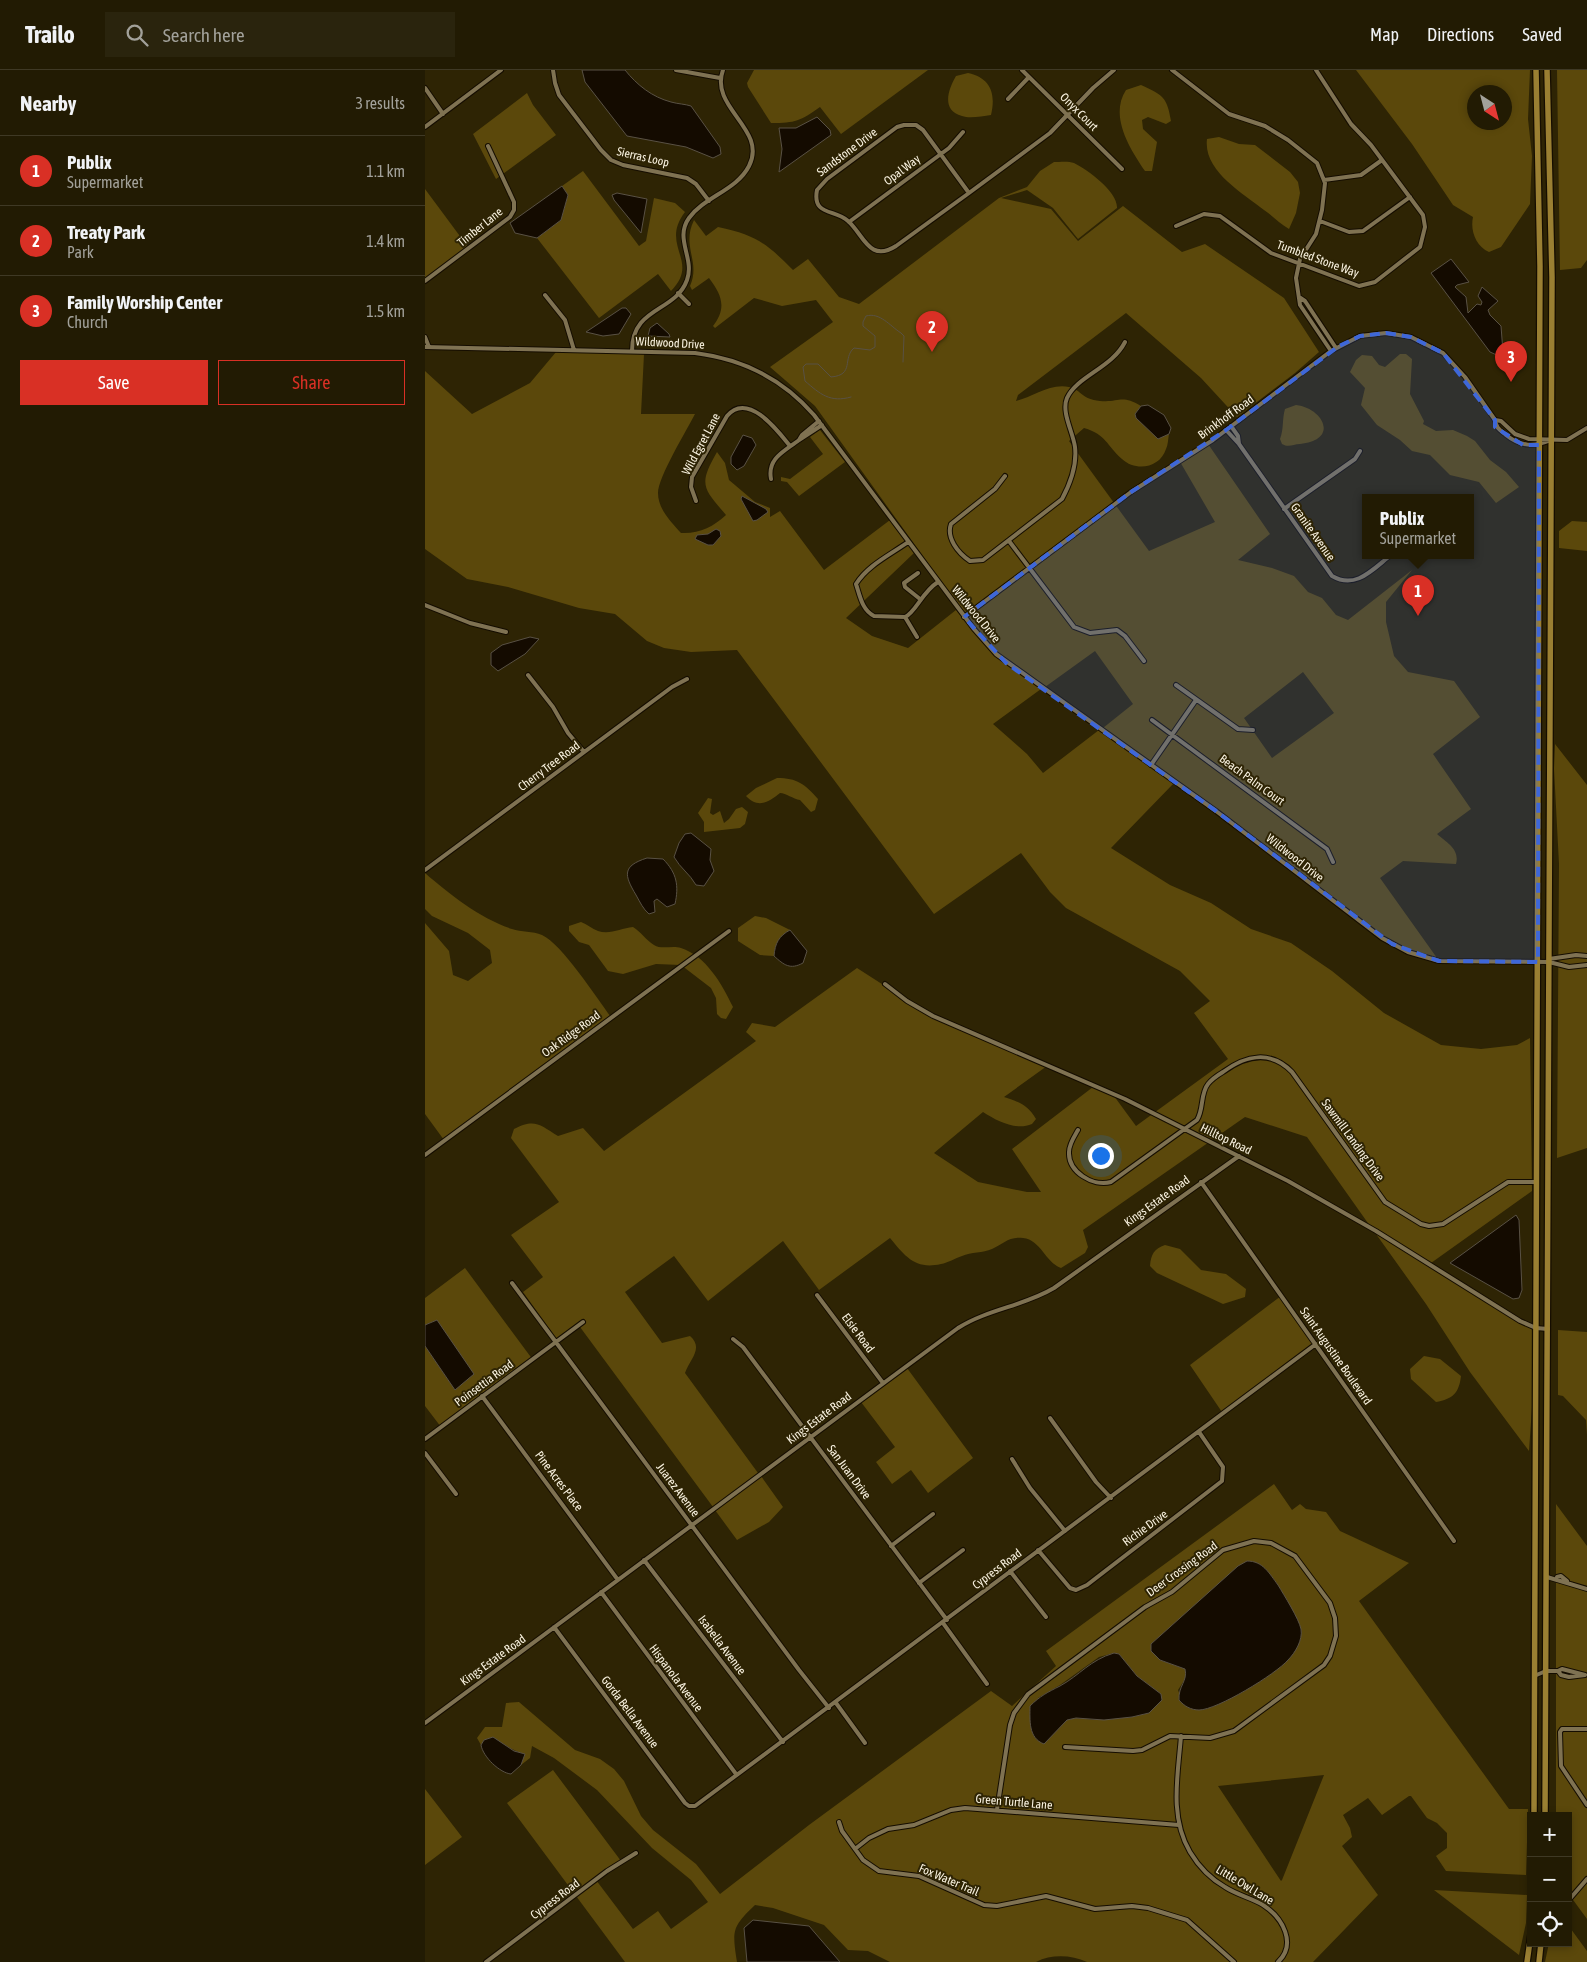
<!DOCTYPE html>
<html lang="en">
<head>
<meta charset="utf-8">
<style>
  body { margin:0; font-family:"Asap Condensed",sans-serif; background:#2a240d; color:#f1f3f6 }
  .controls { position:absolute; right:15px; bottom:15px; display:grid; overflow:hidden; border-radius:0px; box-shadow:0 2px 8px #0003 }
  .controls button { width:45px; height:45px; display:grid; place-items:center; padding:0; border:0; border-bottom:1px solid #3f3925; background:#221b03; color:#f1f3f6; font:25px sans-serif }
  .compass { position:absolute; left:1042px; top:15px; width:45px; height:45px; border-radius:50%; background:#221b03; box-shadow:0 2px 8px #0003; rotate:144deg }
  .you { position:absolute; left:675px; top:1085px; width:18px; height:18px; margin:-12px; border:4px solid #fff; border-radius:50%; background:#1a73e8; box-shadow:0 0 0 8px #1a73e833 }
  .badge { display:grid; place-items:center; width:32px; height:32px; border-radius:50%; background:#d93025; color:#fff; font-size:16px; font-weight:700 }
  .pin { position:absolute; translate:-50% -41px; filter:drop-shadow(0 1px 2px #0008) }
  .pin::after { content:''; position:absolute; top:26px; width:18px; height:15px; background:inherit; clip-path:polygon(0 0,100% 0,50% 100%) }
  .popup { position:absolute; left:937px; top:424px; width:112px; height:65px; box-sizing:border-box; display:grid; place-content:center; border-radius:0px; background:#221b03; filter:drop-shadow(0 1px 4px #0005); font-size:16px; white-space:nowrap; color:#a2a19a }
  .popup b { font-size:19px; color:#f1f3f6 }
  .popup::after { content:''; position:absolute; left:50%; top:100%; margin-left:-10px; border:10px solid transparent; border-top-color:#221b03 }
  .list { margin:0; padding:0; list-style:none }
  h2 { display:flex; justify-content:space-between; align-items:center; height:65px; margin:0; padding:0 20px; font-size:21px }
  h2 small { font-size:16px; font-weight:400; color:#a2a19a }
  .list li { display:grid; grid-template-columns:32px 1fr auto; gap:15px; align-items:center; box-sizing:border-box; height:70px; padding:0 20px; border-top:1px solid #3f3925 }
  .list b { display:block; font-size:19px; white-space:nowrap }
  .list p { margin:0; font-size:16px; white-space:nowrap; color:#a2a19a }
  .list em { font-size:16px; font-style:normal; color:#a2a19a }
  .actions { display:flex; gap:10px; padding:15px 20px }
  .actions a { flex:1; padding:11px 0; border:1px solid #d93025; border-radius:0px; text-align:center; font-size:18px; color:#d93025 }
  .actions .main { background:#d93025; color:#fff }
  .icon { flex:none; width:28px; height:28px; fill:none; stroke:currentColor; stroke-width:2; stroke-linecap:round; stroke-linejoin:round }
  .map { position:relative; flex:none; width:1162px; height:1892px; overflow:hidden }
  header { display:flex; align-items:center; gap:30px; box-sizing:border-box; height:70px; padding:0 25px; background:#221b03; border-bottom:1px solid #3f3925 }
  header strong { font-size:24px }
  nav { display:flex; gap:28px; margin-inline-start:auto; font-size:18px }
  .search { width:350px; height:45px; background:#2a240d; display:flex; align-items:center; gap:12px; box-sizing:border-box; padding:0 18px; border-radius:0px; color:#a2a19a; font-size:19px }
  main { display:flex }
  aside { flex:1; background:#221b03 }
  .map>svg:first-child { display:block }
</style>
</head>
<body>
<header>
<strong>Trailo</strong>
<div class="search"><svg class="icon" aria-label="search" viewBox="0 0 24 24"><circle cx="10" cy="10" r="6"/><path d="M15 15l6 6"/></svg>Search here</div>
<nav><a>Map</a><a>Directions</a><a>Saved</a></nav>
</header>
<main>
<aside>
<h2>Nearby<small>3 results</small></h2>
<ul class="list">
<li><span class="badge">1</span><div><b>Publix</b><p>Supermarket</p></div><em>1.1 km</em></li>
<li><span class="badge">2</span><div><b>Treaty Park</b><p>Park</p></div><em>1.4 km</em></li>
<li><span class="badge">3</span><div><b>Family Worship Center</b><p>Church</p></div><em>1.5 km</em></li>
</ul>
<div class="actions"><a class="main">Save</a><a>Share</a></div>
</aside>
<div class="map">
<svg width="1162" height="1892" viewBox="0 0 1162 1892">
  <rect width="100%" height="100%" fill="#2e2404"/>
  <path fill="#5b480b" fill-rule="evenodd" d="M329,0H503L416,64L395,37C375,51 371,53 346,53L323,17L322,13Z
    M931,0H1105L1103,49L1107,86L1105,134L1076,177L1064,182C1051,176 1045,161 1048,147L1028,135L987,74ZM1050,22H1080V52H1050Z
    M1132,0H1162V190L1156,198L1135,200Z
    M543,3C566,8 571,24 566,45C557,46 545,49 537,46C516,40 523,20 531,6Z
    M716,15C738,25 742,27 746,51L741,54L723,47L717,50L718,59L732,72L727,101H720C705,79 684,46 701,20Z
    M102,23L108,35L131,65L71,109L48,64Z
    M794,67L814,74L830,75L865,102L873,112L875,123L871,143L864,159C854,153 848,146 839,140C818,123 778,101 782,69Z
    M629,92C635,92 644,91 649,93C663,100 693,122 692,138L653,169L628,138L602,120L576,128L626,139L653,171L698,136L757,182L780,174L859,228L894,282L870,303L812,347L776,308L701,243L593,325L591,331C608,327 625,313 644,317C658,321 656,329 675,331C694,333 696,324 716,336L710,344L733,368L744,364C743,369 743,375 741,379C735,398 711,402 697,389C681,375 682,365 659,358L644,371L724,481L790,452L754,390L781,371L845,464L813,490L847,498L869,506L883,522L897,528L911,545L923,550L987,500L961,532V552L969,586L983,602L1029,611L1055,647L1008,684L1046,739L1012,764C1022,773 1035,779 1031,794L978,791L955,808L1012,888L983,880L958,866L792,739L678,658L708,634L670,581L620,617L572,582L554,564L390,336L345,297L408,252L391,230L357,236L329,228L290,258L288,256C302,238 297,225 284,208L267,220L265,216C276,191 256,177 269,150L281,166L293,157C331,165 341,173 368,200L383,189L414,227L434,234L574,128L602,117L615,101ZM878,602L909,643L847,688L819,648Z
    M158,101L214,176L221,171L229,128L250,133L260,142C234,176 276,191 246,221L233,204L174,248L112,168L136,150L143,125L137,116Z
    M0,119L43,177L0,209Z
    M131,282L219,284L216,344H270C262,360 233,407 233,423C233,439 246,452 256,463C274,464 288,457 301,445C278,418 273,415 292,382L300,393L304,410L330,432L345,438V447L355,441L399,500L465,450L489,483L421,548L447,566L483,578L531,540C558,576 580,594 616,619L568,654L602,684L618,703L674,660L749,713L686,778L745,815L786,833L826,859L866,873L907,901L959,943L1016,975L1056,979L1092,975L1105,968L1107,1121L1006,1193L945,1156L882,1067L820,1047L658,1160L663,1177L660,1183L636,1198C620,1192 616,1170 598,1168C584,1166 578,1174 567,1179C558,1183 546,1182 537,1186C530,1188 523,1193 516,1194C490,1200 480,1186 465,1168L394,1220L358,1171L283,1231L249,1186L200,1222L237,1273L265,1266C279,1278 265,1289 260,1303L333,1403L288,1437L155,1257L134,1272L98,1222L118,1207L86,1165L134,1132L86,1068L89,1059C110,1048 115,1055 133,1066L158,1058L179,1081L331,971L321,962L327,953L350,957L432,898L502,943L622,996L579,1027C594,1032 603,1035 611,1049L607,1054C591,1061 572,1051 558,1042L509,1083L553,1112L602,1122H616L587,1079L668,1017L689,1026L711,1056L803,989L769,943L785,931L755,901L641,838L625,822L596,783L509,844L312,580L266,582L239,578L222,571L190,544L154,538L83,517L42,509L0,479V301L47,344L105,313Z
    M975,284H981L987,289L985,324L999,351L998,354L1011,361L1028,360L1042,366L1050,371L1065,390L1081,402L1094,417L1071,433L1054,412L1025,405L1005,385L987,381L975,370L952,355L936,335L940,318L925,302L931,290L937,285L947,286L954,295L960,297Z
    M871,335C898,338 915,370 875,374C868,374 864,378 857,374L855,369C859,359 857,349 860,339Z
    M395,360L420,392L374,426L362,412L356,411V407L365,409L398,384L385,367Z
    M1147,451L1162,452V481L1134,478V461Z
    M1130,674L1162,715V1078L1132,1088L1134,794L1129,699Z
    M352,708C372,708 380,714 393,729L390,740L386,742L375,730C368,729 361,723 355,723C344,732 333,739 321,726L331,718Z
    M283,728L287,729L285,743L288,745L295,741L299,753L304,749L311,739L317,737L323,742L320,754L315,758L279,762V752L273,743Z
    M0,803C24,824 56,849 87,859C96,862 108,861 117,865C137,874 171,927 186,947L19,1070L0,1044V853L24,881L28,905L43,911L67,893L65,880L43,863L7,846L0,839Z
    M330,846L341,848L365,860C354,867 350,873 349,886L335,885L313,871V858Z
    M156,852C162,854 167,859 173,861C185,865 196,858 208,857C216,862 221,870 229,875C237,880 247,875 256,878C281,886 297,914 308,937L301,949L296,948L292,944L291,928L286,918L256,895L231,894L198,904L183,901L164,875L154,872L144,861V856Z
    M951,1164L1108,1259V1323L1104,1381L1045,1302L1001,1234Z
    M740,1175L755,1179L776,1200L801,1204L821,1219L820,1227L798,1234L732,1203L725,1196C726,1184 729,1179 740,1175Z
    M40,1198L108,1290L16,1357L0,1336V1276L30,1320L12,1250L0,1255V1228Z
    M856,1226L892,1277L799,1345L765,1295Z
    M1133,1260L1162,1262V1365L1161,1350L1138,1326L1133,1325Z
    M999,1286L1015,1289L1036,1306C1034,1323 1028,1329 1011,1332L986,1309L985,1299Z
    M482,1298L548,1388L503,1423L486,1400L467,1414L451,1392L470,1377L436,1332Z
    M336,1406L358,1437L344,1452L312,1470L290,1440Z
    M849,1414L867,1440L875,1434L881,1439L901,1442L915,1461L984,1493L934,1531L1084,1739H1103L1101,1805L1021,1801L1011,1786L1022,1778V1763L1012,1753L1002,1748L986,1726H984L957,1745L943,1728L918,1745L925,1758L927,1767L917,1776L953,1825L888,1892H662C646,1885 627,1884 611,1892H465L443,1881L423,1880L399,1855L348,1838L330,1835C307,1857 307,1860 312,1892H200L82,1733L128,1700L196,1791L171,1810L208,1859L233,1841L246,1859L283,1832L266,1810L227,1778L172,1720L129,1688L107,1676L105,1688L96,1695L100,1684C81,1679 82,1671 59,1670L56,1675L52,1668L60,1657H77L81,1633L94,1632L150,1680L175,1689L189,1699L199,1711L216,1746L228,1760L271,1794L295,1824L384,1755L566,1621L587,1636L631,1596L621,1581ZM765,1540L775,1640L758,1634L753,1620L760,1609V1599L735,1590L726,1574ZM689,1583L694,1584L712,1606L736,1624V1630L724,1643L707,1647L671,1650L651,1648L642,1650L613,1628L635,1615L674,1587ZM899,1705L857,1810L856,1811L793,1716Z
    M1131,1434L1162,1476V1849L1143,1823V1746H1131Z
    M0,1719L37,1767L0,1795Z
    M1009,1820L1102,1825L1101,1853L1094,1885Z
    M1143,1855L1162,1881V1892H1120L1124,1873H1143Z"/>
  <path fill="#140b00" stroke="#595144" d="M157,0H200C212,15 227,27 246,32C253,34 260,34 266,36L295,77L296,84L288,88L261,77L202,66L160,12Z
    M392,47L405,60L406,65L354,102L357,79L354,58H371Z
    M137,116L143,125L136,150L112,168L90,163L85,153Z
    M192,123L222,129L216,163L189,130L187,125Z
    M1026,189L1044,212L1032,215L1030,217L1041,227L1043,243L1052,234L1056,235L1057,232L1053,226L1057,217L1073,231L1063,240L1065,245L1076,256L1078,282L1074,286L1065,282L1006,203Z
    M197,238H201L206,244L194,264L178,266L161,262Z
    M232,253L244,264L245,267L223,266L225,258Z
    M723,335L739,345L746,358L744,364L733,369L711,348L710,344L716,336Z
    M318,365L327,368L331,375L319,396L312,400L306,394V387Z
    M317,426L341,439L343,442L332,450L328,451L316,429Z
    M291,459L295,461L296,466L288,475H283L270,469L272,465L283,464Z
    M105,567L114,569L100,584L73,601L66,595V583L77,575Z
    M266,763L286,779L285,790L289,801L279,816L271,815C265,804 255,798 249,787L254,773L260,764Z
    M222,788L238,789C252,803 254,816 250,834L242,837L232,829L229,831L230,842L224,844C218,839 215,832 211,825C199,805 197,796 222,788Z
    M365,860L382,881L378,893C365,900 359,895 349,886C350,873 354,866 365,860Z
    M1091,1145L1094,1150L1097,1220L1094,1228L1088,1229L1025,1193Z
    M12,1250L49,1304L30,1320L0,1276V1255Z
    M822,1491C838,1491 844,1503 853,1515C859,1525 874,1549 876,1559C878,1570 870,1583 863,1590C851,1604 792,1640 774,1640C766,1640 759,1636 754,1630C753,1616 763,1611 760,1599L735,1590L726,1581V1574L813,1496Z
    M689,1583L694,1584L712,1606L736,1624L737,1630L724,1643L707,1647L679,1650L651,1648L642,1650L619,1674C603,1668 605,1650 605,1636C615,1626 623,1622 635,1616C655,1605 665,1590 689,1583Z
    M68,1667L89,1681L100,1684L96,1695L86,1704C75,1703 58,1687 56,1675L59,1670Z
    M328,1850L384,1856L415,1892H322L319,1858Z"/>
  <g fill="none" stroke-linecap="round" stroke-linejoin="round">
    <path stroke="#595144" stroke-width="1" d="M426,327C405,333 395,324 380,311L378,297L381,294H393L406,307C430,305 417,288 429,278L445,280L450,277V266L438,256V252L441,246C455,242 465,256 476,263L479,266L478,292"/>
    <defs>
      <path id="minor" d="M128,0L130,13L134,25L176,80L186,90L198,95L262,108L271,114L284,131
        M251,0L295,8
        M597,0L697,99
        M747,0L804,44L840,56L863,70L892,93L900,113L897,140L891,164L875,189L871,208L875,235L906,281
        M0,18L18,44
        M583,29L604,7
        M479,55H491L498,60L544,123L471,176C444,193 439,165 423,151C410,139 387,146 392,120L402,109L472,57Z
        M0,57L76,0
        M899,110L936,105L957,90
        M544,123L625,63L668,18L689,0
        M895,151L924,162L938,161L985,127
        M424,152L524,78L538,62
        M751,156L779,144L795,146L846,183L934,216L950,212L995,177L1000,157L998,145L946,75L926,54L891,0
        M0,211L85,147L89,140V132L63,76
        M253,223L264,234
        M120,225L140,250L149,280
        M874,227L880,231L911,278
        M0,267L4,277
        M0,277L270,283C318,289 357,308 389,345L549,559L571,584L791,741L957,868L983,882L1014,891L1124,892L1144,897L1162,895
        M207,281C207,236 250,243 262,210C270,188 249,169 264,148C279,127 312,120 324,96C343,59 284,38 298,0
        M1070,350L1076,351L1090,364L1104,369L1142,370L1162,358
        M394,351L377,365L374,370L397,355
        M806,356L813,366L814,374
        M801,360L814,374L907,506C931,520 948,499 966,485
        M580,406L570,419L526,454C521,468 533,483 545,491L558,490L637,429C645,414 652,394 650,377C648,362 636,342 642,328C652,306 687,298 700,272
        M346,409C342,388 360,381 374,370
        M271,431L266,417L267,407L302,346C323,321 353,361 365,376
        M859,439L930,389L935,381
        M584,471L649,557L665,563L692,560L700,566L719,591
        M493,503L479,513L480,517L495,529
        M0,535L45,553L81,562
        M480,547L449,546C437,540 435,526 431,514C443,495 465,485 483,472
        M480,547C491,542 497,522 513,512
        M480,547L492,567
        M539,547L706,422L788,370L906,281L935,266L961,263L986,267L1018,283L1040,307L1070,350C1071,358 1075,360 1081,365C1096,377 1109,377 1126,370
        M103,605L128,637L143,663L159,682
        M751,615L813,659L828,660
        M727,650L902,779L908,792
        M726,695L771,630
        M0,800L247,617L262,609
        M1124,889L1151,885L1162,886
        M460,914L482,931L508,946L700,1029L863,1111L951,1161L1095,1251L1111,1258L1123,1259
        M653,1060C649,1067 644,1074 644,1082C643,1102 668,1117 686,1112L772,1050C779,1039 775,1024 783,1014C787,1009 793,1005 798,1002C821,985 846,980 867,1002L960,1132L996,1154L1004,1156L1018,1154L1083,1112H1112
        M0,1085L304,861
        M776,1112L1029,1471
        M87,1213L374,1600L404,1638
        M392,1225L458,1313
        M308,1269L318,1277L522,1550
        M57,1326L193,1510
        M625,1348L671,1412L686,1428
        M0,1369L158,1252
        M0,1383L31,1424
        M587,1389L605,1418L640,1461
        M466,1476L508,1444
        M613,1480L645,1518L651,1520L662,1515L797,1411L798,1397L774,1362
        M219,1490L358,1672
        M585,1501L621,1547
        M1122,1507L1162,1519
        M1132,1510V1507L1136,1506L1142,1511
        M494,1513L538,1480
        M176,1522L311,1704
        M518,1553L562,1614
        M129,1557L260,1733L264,1736H270L891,1274
        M1109,1606L1121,1601H1133L1137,1599L1160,1605L1144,1607L1136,1605L1133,1601
        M411,1633L440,1673
        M0,1653L533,1258C563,1239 599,1236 629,1218L814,1086
        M1162,1659H1137L1135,1662L1136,1696L1162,1735
        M756,1666C753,1705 744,1746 765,1782C774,1797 786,1809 800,1817C812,1825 827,1828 838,1835C858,1848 872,1874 853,1892
        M572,1740L585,1655L589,1643L603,1624L720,1537L747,1522L798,1480L829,1471L846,1473L870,1486L905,1533L910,1548L911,1566L905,1586L899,1595L809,1661L785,1668L745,1666L717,1680L708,1681L640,1677
        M414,1752L417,1761L438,1790L454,1801L494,1806L559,1835L572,1836L621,1826L670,1839L707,1836L723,1838L762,1850L809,1892
        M430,1779L444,1768L463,1759L489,1755L526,1740L540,1738L754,1755
        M1143,1831L1162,1809
        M61,1892L182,1801L211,1783"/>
      <path id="highway" d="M1109,1746L1115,196L1111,0
        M1120,1746L1127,207L1122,0
        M1102,1892L1106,1864
        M1114,1892L1116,1873"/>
    </defs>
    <use href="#minor" stroke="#150d00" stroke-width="6"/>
    <use href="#highway" stroke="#150d00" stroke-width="8"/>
    <use href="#minor" stroke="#7f7252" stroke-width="4"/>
    <use href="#highway" stroke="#9a7f32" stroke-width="5.5"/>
  </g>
  <path fill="#3e67d9" fill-opacity="0.2" stroke="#3e67d9" stroke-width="4" stroke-dasharray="10 6" stroke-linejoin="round" d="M961,263L986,267L1018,283L1070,350V357L1098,375H1114L1113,892L1014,891L967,874L791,741L581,593L539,547L706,422L801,360L914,276L935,266Z"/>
  <g text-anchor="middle" stroke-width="4" stroke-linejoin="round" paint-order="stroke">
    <g font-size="12" fill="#faf3e1" stroke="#2e2404">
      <text transform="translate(654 42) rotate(45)" y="4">Onyx Court</text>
      <text transform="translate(422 82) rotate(-37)" y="4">Sandstone Drive</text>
      <text transform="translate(218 87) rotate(13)" y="4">Sierras Loop</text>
      <text transform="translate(477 100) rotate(-37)" y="4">Opal Way</text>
      <text transform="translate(55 157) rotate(-39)" y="4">Timber Lane</text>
      <text transform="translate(893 189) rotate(20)" y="4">Tumbled Stone Way</text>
      <text transform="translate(245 273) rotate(3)" y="4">Wildwood Drive</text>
      <text transform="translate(801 347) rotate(-36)" y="4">Brinkhoff Road</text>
      <text transform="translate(276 374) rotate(-62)" y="4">Wild Egret Lane</text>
      <text transform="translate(888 462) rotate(55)" y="4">Granite Avenue</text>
      <text transform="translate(551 544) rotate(51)" y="4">Wildwood Drive</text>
      <text transform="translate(124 696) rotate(-37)" y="4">Cherry Tree Road</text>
      <text transform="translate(827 710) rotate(36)" y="4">Beach Palm Court</text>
      <text transform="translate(870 788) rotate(38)" y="4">Wildwood Drive</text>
      <text transform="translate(146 964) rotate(-36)" y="4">Oak Ridge Road</text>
      <text transform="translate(801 1069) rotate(26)" y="4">Hilltop Road</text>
      <text transform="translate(928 1070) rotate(54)" y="4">Sawmill Landing Drive</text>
      <text transform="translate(732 1131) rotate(-36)" y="4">Kings Estate Road</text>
      <text transform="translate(433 1263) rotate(53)" y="4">Elsie Road</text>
      <text transform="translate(911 1286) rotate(55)" y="4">Saint Augustine Boulevard</text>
      <text transform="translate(59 1313) rotate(-36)" y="4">Poinsettia Road</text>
      <text transform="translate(394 1348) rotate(-37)" y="4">Kings Estate Road</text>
      <text transform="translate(424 1402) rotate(53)" y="4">San Juan Drive</text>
      <text transform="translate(134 1411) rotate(53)" y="4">Pine Acres Place</text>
      <text transform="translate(253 1420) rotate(53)" y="4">Juarez Avenue</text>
      <text transform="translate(720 1458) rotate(-36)" y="4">Richie Drive</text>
      <text transform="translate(572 1499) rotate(-37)" y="4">Cypress Road</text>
      <text transform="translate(757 1499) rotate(-36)" y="4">Deer Crossing Road</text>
      <text transform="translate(297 1575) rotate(53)" y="4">Isabella Avenue</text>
      <text transform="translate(68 1590) rotate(-36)" y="4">Kings Estate Road</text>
      <text transform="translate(251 1608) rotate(53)" y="4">Hispanola Avenue</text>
      <text transform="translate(205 1642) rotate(53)" y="4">Gorda Bella Avenue</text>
      <text transform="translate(589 1732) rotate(5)" y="4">Green Turtle Lane</text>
      <text transform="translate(524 1810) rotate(23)" y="4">Fox Water Trail</text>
      <text transform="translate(820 1815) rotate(31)" y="4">Little Owl Lane</text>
      <text transform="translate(130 1829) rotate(-37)" y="4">Cypress Road</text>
    </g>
  </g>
</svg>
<div class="controls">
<button>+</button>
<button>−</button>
<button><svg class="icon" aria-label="locate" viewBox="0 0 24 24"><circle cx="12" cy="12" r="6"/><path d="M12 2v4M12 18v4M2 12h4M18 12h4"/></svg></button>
</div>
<svg class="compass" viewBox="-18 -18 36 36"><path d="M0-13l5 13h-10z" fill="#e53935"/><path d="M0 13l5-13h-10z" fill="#a2a19a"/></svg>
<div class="you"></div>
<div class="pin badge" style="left:993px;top:546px">1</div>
<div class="popup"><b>Publix</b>Supermarket</div>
<div class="pin badge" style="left:507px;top:282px">2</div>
<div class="pin badge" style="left:1086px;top:312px">3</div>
</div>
</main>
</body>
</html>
